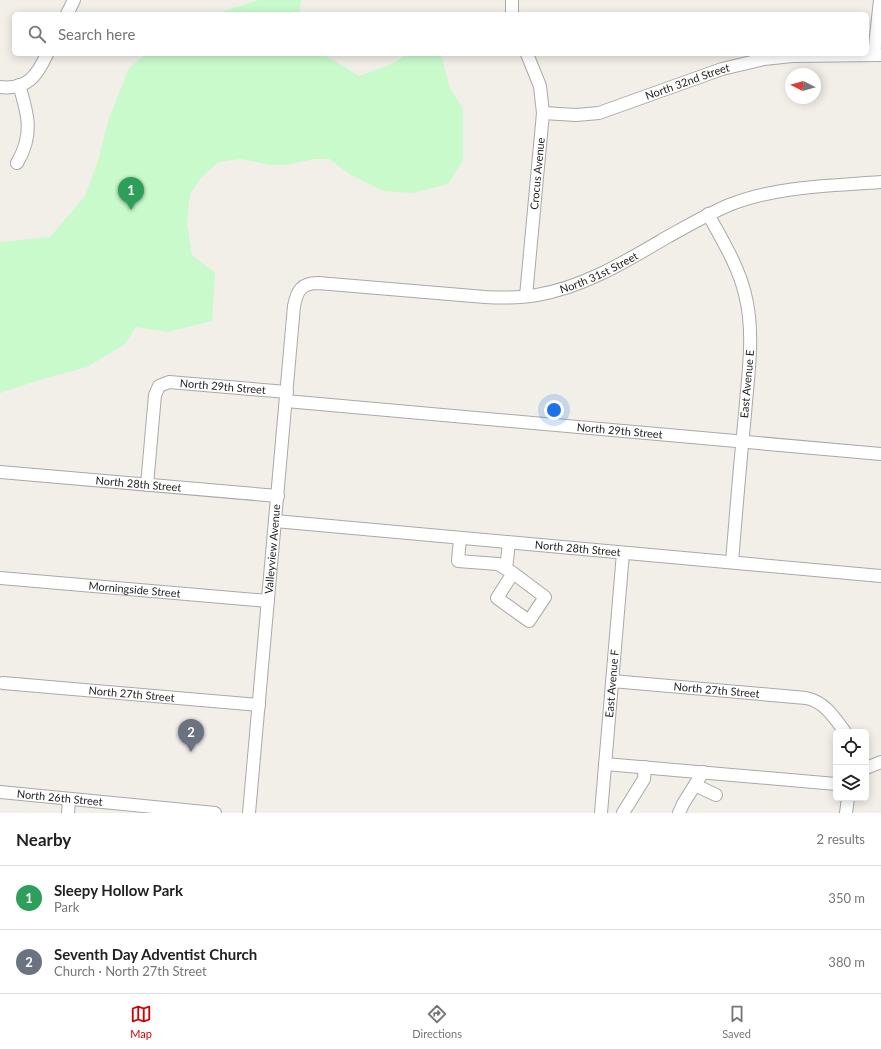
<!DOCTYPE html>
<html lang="en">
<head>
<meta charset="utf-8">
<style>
  body { margin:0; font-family:Lato,sans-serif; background:#f2f2f2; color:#222 }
  .controls { position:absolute; right:12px; bottom:12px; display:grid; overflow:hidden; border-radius:6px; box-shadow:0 2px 10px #0003 }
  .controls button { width:36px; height:36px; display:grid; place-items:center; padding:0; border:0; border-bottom:1px solid #e0e0e0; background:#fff; color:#222; font:20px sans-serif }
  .compass { position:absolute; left:785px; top:68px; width:36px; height:36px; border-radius:50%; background:#fff; box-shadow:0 2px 10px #0003; rotate:275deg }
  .you { position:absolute; left:554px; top:410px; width:14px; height:14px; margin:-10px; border:3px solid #fff; border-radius:50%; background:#1a73e8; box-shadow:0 0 0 6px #1a73e833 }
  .badge { display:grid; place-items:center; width:26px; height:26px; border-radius:50%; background:#d40000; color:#fff; font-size:13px; font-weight:700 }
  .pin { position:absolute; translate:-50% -33px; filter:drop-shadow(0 1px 2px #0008) }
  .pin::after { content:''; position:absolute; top:21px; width:14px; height:12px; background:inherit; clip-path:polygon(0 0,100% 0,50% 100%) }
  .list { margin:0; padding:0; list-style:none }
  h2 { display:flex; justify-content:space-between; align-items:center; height:52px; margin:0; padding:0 16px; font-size:17px }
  h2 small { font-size:13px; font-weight:400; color:#767676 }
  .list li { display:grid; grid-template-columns:26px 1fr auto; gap:12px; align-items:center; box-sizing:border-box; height:64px; padding:0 16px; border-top:1px solid #e0e0e0 }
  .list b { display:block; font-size:15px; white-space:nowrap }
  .list p { margin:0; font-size:13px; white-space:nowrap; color:#767676 }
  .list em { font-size:13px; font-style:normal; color:#767676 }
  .icon { flex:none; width:22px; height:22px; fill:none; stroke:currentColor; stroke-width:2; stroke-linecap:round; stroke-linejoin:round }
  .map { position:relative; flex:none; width:881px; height:813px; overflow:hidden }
  .search { position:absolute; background:#fff; box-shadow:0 2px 10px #0003; left:12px; right:12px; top:12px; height:44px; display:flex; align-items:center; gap:10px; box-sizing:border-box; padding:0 14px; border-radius:6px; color:#767676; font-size:15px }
  .sheet { height:180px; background:#fff }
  nav { display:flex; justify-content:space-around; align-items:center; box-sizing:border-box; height:56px; border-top:1px solid #e0e0e0; background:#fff; font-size:11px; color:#767676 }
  nav a { display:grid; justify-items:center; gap:2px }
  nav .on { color:#d40000 }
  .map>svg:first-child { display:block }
</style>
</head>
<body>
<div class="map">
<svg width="881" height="813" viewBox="0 0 881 813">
  <rect width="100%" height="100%" fill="#f2efe9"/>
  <path fill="#c8facc" d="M259,0H301L299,14H219L226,10Z
    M146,54H323L359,76L394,63L407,54H441L450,88L463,109V160L448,184L413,193L383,191L351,175L329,159H314L286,165H271L240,159L218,162L201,178L190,194L187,224L192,255L215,273L212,321L167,332L136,327L125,344L87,367L39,380L0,393V242L50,237L85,196L98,161L108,121L129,68Z"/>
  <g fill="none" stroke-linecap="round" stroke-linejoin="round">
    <defs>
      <g id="minor">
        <path d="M512,0V14"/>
        <path d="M67,14L74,0"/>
        <path d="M874,55L880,0"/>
        <path d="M0,87C27,90 37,76 47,54"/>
        <path id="s1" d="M543,113L576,115L599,113L722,69L764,59L792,56L881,55"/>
        <path d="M17,163C34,135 28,114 19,85"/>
        <path d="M708,214C722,240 738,265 745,294C755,333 748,374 745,414C740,464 736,513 732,562"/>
        <path id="s2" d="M526,296L543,113L540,86L527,54"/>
        <path id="s3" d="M286,401L881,454"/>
        <path id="s4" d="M0,472L278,496"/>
        <path id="s5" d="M147,485L155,395L159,386L169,382L287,392"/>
        <path id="s6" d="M275,521L881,576"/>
        <path d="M460,538L458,561L498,564L513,573L545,597L529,621L497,598L513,573"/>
        <path d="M506,569L509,543"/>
        <path id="s7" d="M0,578L268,601"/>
        <path id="s8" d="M612,681L806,698C825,702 834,717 845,732"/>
        <path id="s9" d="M3,683L259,705"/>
        <path d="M605,764L836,784"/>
        <path d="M866,768L881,762"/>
        <path d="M695,785L716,795"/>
        <path id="s10" d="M0,792L215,813"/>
        <path d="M68,813L69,799"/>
        <path id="s11" d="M249,813L294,306C297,291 301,283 318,283L485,297C503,298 520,298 537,295C585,287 628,260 669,236C689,225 708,214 729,205C777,186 830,186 881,182"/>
        <path id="s12" d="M601,813L623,553"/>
        <path d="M623,813L644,779L645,767"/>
        <path d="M679,813L683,804L703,772"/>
        <path d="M846,813L848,798"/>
      </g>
    </defs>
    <use href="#minor" stroke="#a9a9a9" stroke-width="14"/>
    <use href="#minor" stroke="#fff" stroke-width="12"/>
  </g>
  <g text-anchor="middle" stroke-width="3" stroke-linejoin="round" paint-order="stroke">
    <g font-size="11" fill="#222" stroke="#fff">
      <text dy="4" stroke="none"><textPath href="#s1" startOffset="150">North 32nd Street</textPath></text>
      <text dy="4" stroke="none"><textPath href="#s2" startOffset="123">Crocus Avenue</textPath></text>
      <text dy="4" stroke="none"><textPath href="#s11" startOffset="832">North 31st Street</textPath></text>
      <text transform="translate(747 384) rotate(-85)" y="4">East Avenue E</text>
      <text dy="4" stroke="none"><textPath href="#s5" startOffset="165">North 29th Street</textPath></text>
      <text dy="4" stroke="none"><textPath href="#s3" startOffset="335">North 29th Street</textPath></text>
      <text dy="4" stroke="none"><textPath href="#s4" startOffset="139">North 28th Street</textPath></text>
      <text dy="4" stroke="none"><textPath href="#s11" startOffset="265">Valleyview Avenue</textPath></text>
      <text dy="4" stroke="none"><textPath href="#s6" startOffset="304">North 28th Street</textPath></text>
      <text dy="4" stroke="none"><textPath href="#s7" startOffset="135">Morningside Street</textPath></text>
      <text dy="4" stroke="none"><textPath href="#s12" startOffset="130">East Avenue F</textPath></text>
      <text dy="4" stroke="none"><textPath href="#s8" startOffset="105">North 27th Street</textPath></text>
      <text dy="4" stroke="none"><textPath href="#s9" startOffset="129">North 27th Street</textPath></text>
      <text dy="4" stroke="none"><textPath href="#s10" startOffset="60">North 26th Street</textPath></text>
    </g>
  </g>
</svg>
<div class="controls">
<button><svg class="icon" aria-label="locate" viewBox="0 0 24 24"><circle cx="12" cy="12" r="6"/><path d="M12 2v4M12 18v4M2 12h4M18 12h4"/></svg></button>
<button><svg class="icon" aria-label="layers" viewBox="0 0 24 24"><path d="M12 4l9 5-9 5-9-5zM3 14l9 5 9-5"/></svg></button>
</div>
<svg class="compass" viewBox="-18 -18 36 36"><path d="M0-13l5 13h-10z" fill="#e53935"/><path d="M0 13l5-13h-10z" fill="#767676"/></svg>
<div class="you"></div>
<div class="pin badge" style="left:131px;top:210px;background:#2e9e5b">1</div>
<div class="pin badge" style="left:191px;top:752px;background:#6b7280">2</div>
<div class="search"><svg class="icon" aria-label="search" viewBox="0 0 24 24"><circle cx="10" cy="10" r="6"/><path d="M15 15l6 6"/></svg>Search here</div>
</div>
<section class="sheet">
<h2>Nearby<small>2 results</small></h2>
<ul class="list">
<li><span class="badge" style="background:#2e9e5b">1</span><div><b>Sleepy Hollow Park</b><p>Park</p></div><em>350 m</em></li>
<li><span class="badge" style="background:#6b7280">2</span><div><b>Seventh Day Adventist Church</b><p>Church · North 27th Street</p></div><em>380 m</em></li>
</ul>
</section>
<nav>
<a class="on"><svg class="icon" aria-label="map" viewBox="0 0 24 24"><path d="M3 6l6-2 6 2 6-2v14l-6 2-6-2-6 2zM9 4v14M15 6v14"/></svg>Map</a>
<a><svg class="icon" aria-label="directions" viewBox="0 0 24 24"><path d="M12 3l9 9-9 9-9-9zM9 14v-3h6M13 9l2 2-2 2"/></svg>Directions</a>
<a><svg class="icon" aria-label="saved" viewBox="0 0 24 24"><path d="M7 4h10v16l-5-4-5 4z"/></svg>Saved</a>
</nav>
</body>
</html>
